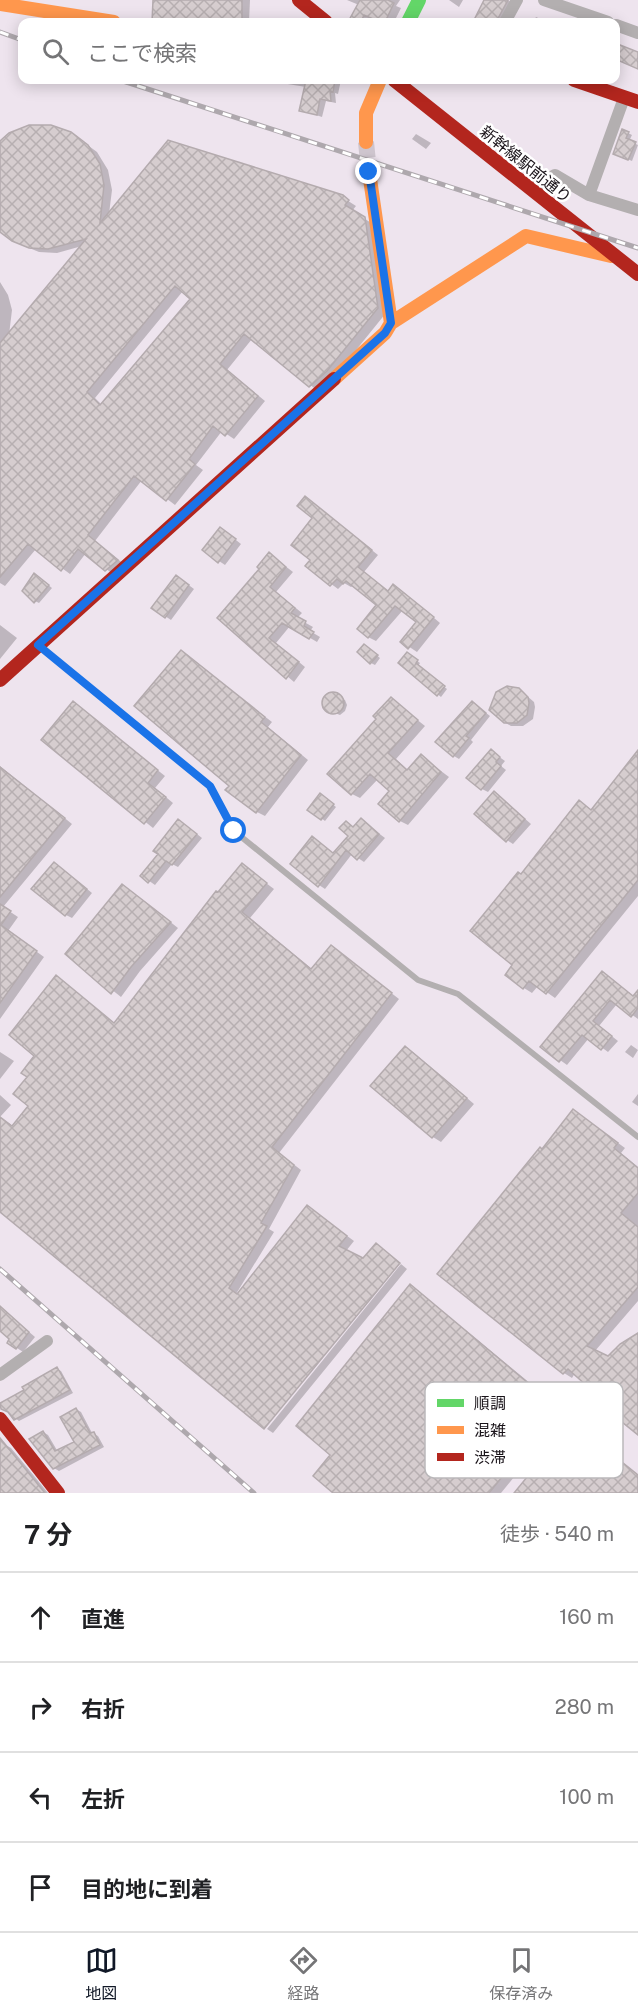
<!DOCTYPE html>
<html lang="ja">
<head>
<meta charset="utf-8">
<style>
  body { margin:0; font-family:"Public Sans","Noto Sans JP",sans-serif; background:#f6f6f6; color:#202124 }
  .stop { position:absolute; width:18px; height:18px; margin:-14px; border:4px solid #1a73e8; border-radius:50%; background:#fff }
  .stop.end { background:#1a73e8; border-color:#fff; box-shadow:0 2px 6px #0008 }
  .list { margin:0; padding:0; list-style:none }
  h2 { display:flex; justify-content:space-between; align-items:center; height:78px; margin:0; padding:0 24px; font-size:26px }
  h2 small { font-size:20px; font-weight:400; color:#757577 }
  .list li { display:grid; grid-template-columns:39px 1fr auto; gap:18px; align-items:center; box-sizing:border-box; height:90px; padding:0 24px; border-top:2px solid #e0e0e0 }
  .list b { display:block; font-size:22px; white-space:nowrap }
  .list em { font-size:20px; font-style:normal; color:#757577 }
  .icon { flex:none; width:33px; height:33px; fill:none; stroke:currentColor; stroke-width:2; stroke-linecap:round; stroke-linejoin:round }
  .map { position:relative; flex:none; width:638px; height:1493px; overflow:hidden }
  .search { position:absolute; background:#fff; box-shadow:0 3px 15px #0003; left:18px; right:18px; top:18px; height:66px; display:flex; align-items:center; gap:15px; box-sizing:border-box; padding:0 21px; border-radius:12px; color:#757577; font-size:22px }
  .sheet { height:438px; background:#fff }
  nav { display:flex; justify-content:space-around; align-items:center; box-sizing:border-box; height:84px; border-top:2px solid #e0e0e0; background:#fff; font-size:16px; color:#757577 }
  nav a { display:grid; justify-items:center; gap:3px }
  nav .on { color:#111827 }
  .map>svg:first-child { display:block }
</style>
</head>
<body>
<div class="map">
<svg width="638" height="1493" viewBox="0 0 638 1493">
  <defs>
    <pattern id="building-cross-hatch" width="8" height="8" patternUnits="userSpaceOnUse" patternTransform="scale(1.5)"><rect width="8" height="8" fill="#d6cdcf"/><path d="M0 0l8 8M0 8l8-8" fill="none" stroke="#b7afb1"/></pattern>
  </defs>
  <rect width="100%" height="100%" fill="#eee4ee"/>
  <path fill="#0003" fill-rule="evenodd" d="M154,0H250L249,22H157L154,21Z
    M347,0H400L396,6L401,8L394,22H382L372,18L370,22H352L351,21L359,5Z
    M449,0H463L459,7Z
    M486,0H508L511,2L503,22L475,21Z
    M536,17L547,22H533Z
    M616,44L638,54V66L620,60L616,70Z
    M263,80H341L338,94L335,93L336,103L326,101L322,117L301,110L306,87Z
    M71,133L97,152L108,170L112,190L109,214L342,197L356,206L352,211L373,224L386,313L335,376L318,391L252,339L227,370L265,401L234,439L222,431L196,465L203,470L175,505L142,480L95,541L125,565L114,575L86,553L70,574L36,549L5,586L0,583V282L8,295L12,310L9,335L82,246L57,253L39,252L22,245L0,230V143ZM183,291L192,299L102,405L95,398Z
    M628,133L632,135L629,141L638,145L632,161L618,155Z
    M416,134L431,143L426,149L412,139Z
    M312,503L378,555L364,572L389,592L394,586L401,590L440,623L417,652L402,642L418,622L403,610L376,641L368,637L379,604L354,585L351,587L344,583L338,589L307,566L312,559L314,518Z
    M226,532L241,544L225,565L219,561Z
    M276,559L293,572L276,592L302,613L297,618L313,627L310,631L320,637L317,642L290,626L276,643L305,667L294,682L219,618Z
    M38,577L52,588L39,603L35,601Z
    M182,580L194,589L171,620L165,616Z
    M0,625L17,638L0,659Z
    M368,648L380,658L375,665L371,663Z
    M181,652L272,722L268,727L308,760L265,816L257,812L231,786Z
    M411,656L420,663L418,666L447,689L441,697L400,663Z
    M519,689L534,702L535,707L533,719L523,726H511L504,722Z
    M332,694L345,700L347,705L345,711L340,715L327,710L324,705L327,696Z
    M391,699L425,726L396,759L409,771L421,756L449,777L408,825L400,821L392,791L378,779L360,798L352,794Z
    M73,703L165,776L155,788L173,803L153,828L43,740Z
    M477,706L490,716L471,740L473,742L459,759L454,756Z
    M491,751L505,761L501,766L506,770L488,792L482,789Z
    M638,754V896L555,998L538,986L532,993L524,988L515,965L521,875L580,802L592,810Z
    M0,766L72,824L3,907L18,917L8,931L44,957L0,1019Z
    M324,797L336,807L325,821L309,809Z
    M500,797L531,824L513,844L507,840Z
    M361,820L385,838L364,862L352,854L325,889L319,885L334,854Z
    M184,824L202,838L178,867L172,864L155,885L142,876Z
    M242,865L274,889L250,918L313,970L332,947L399,999L279,1153L301,1170L269,1229L274,1232L236,1294L238,1295L308,1207L354,1241L346,1251L364,1260L377,1245L399,1262L264,1427L0,1210V1095L11,1105L0,1117L14,1127L31,1106L29,1077L57,977L115,1024Z
    M60,867L92,893L72,918L66,915Z
    M131,891L178,928L140,971L121,997L67,954Z
    M602,973L634,997L638,992V1019L617,1004L599,1026L618,1041L608,1052L589,1038L567,1065L542,1047Z
    M631,1045L638,1050L633,1058L625,1052Z
    M405,1047L413,1052L474,1104L441,1142L433,1137L373,1086Z
    M0,1052L14,1061L0,1079Z
    M638,1094V1106L632,1102Z
    M574,1111L625,1148L621,1153L638,1167V1301L595,1351L609,1358L638,1333V1433L575,1373L572,1378L564,1373L543,1151Z
    M401,1264L407,1269L273,1433L267,1429Z
    M410,1286L418,1291L554,1403L551,1408L562,1418L501,1493H336L332,1455Z
    M0,1307L35,1337L23,1352L17,1348L11,1339L0,1329Z
    M57,1369L61,1371L73,1393L19,1421L15,1418L26,1391Z
    M76,1409L81,1412L92,1433L98,1436L104,1447L59,1471L54,1468L43,1432L48,1435L58,1452L76,1443Z
    M573,1424L638,1475V1493Z
    M4,1444L11,1448L48,1493H0V1447Z"/>
  <path fill="url(#building-cross-hatch)" stroke="#b4abae" stroke-width="1.5" fill-rule="evenodd" d="M153,0H242V22H152Z
    M360,0H388L394,3L385,22H380L364,15L361,22H348Z
    M484,0H508L496,22H473Z
    M615,43L638,52V69L615,59Z
    M306,80H335L333,92L330,91L331,101L320,99L317,115L299,111Z
    M29,125H51L71,132L88,145L100,164L104,185L100,223L168,140L343,195L349,200L345,205L365,217L378,308L327,371L309,387L244,334L220,364L258,396L225,436L213,426L189,459L195,464L166,501L134,476L88,535L118,560L105,571L78,549L61,571L28,544L0,577V343L86,239L48,249L29,248L12,241L0,232V141L9,133ZM175,286L190,299L100,405L87,392Z
    M622,129L629,132L626,138L636,142L628,160L613,154Z
    M305,496L372,550L358,567L388,591L393,584L434,617L408,649L400,642L416,622L395,606L368,638L357,629L376,605L346,581L343,584L337,579L330,586L305,566L310,560L291,545L312,518L297,506Z
    M220,527L236,539L218,563L202,550Z
    M269,552L286,567L270,587L295,608L291,613L306,621L304,626L314,632L309,639L282,623L269,638L299,662L286,679L217,618L259,569L257,567Z
    M34,573L49,585L34,603L22,591Z
    M176,575L189,585L165,618L151,608Z
    M364,644L378,655L370,664L357,652Z
    M181,650L265,717L261,722L301,755L256,813L225,790L229,786L134,706Z
    M407,652L418,660L416,663L445,686L437,696L398,663Z
    M507,686L519,688L528,697L529,703L527,715L517,723H504L489,710L496,692Z
    M322 703a11 11 0 1 1 22 0a11 11 0 1 1-22 0Z
    M391,697L418,720L388,753L407,770L421,754L441,772L399,822L378,804L389,791L370,774L351,795L327,774L376,719L373,716Z
    M73,701L158,770L148,783L166,797L144,824L41,740Z
    M472,701L486,713L466,736L469,738L453,757L435,742Z
    M491,749L500,757L496,762L501,766L481,790L466,778Z
    M638,750V880L546,994L529,981L523,989L505,975L512,965L470,931L518,872L521,874L579,800L591,810Z
    M0,767L65,818L0,897Z
    M494,791L525,819L506,842L474,814Z
    M320,793L334,804L321,820L307,810Z
    M361,818L379,834L357,860L346,850L318,887L290,864L312,836L333,853L348,836L339,828L346,821L353,827Z
    M178,819L197,834L172,865L166,861L148,883L140,876L158,854L153,851Z
    M54,862L87,889L65,916L31,889Z
    M242,863L267,883L242,912L311,969L331,945L392,993L272,1147L294,1165L261,1223L267,1226L229,1288L237,1294L307,1205L347,1236L339,1246L363,1258L376,1243L400,1263L264,1429L0,1212V1117L12,1126L28,1106L13,1094L27,1077L21,1073L34,1056L9,1035L56,975L114,1023L216,891L218,892Z
    M122,884L171,922L131,967L111,994L65,954Z
    M0,904L11,911L1,925L37,951L0,1003Z
    M602,971L633,996L638,990V1008L631,1017L610,1000L593,1021L612,1036L601,1050L582,1035L559,1062L540,1047Z
    M405,1046L467,1098L432,1138L370,1086Z
    M573,1109L618,1143L614,1148L638,1168V1193L621,1213L638,1227V1287L587,1346L608,1356L620,1344L638,1333V1435L585,1392L588,1387L568,1369L563,1374L437,1274L540,1147L542,1149Z
    M410,1284L546,1398L544,1402L555,1412L489,1493H333L313,1476L330,1455L296,1426Z
    M0,1306L29,1332L16,1349L7,1343L9,1339L0,1331Z
    M57,1367L70,1390L14,1420L8,1412L1,1409L0,1403L24,1390L22,1387Z
    M76,1408L90,1433L94,1432L100,1445L53,1469L29,1439L43,1431L55,1451L74,1442L60,1417Z
    M572,1422L638,1475V1493H514Z
    M0,1438L45,1493H0Z"/>
  <g fill="none" stroke-linecap="round" stroke-linejoin="round">
    <path stroke="#cec5ce" stroke-width="16" stroke-dasharray="16 8" stroke-linecap="butt" d="M366,142L369,172"/>
    <path stroke="#b3afb0" stroke-width="6" d="M38,645L210,786L234,831L418,980L458,994L638,1137"/>
    <path stroke="#b3afb0" stroke-width="12" d="M544,0L608,22
      M505,22L517,0
      M616,25L638,33
      M532,189L555,175L589,195L638,210
      M589,195L624,98
      M0,1375L47,1341"/>
    <path stroke="#63d668" stroke-width="14" d="M408,22L419,0"/>
    <path stroke="#ff974d" stroke-width="14" d="M0,4L114,22
      M366,142V113L380,80
      M391,323L526,236L611,256
      M334,379L385,333L391,323L369,172"/>
    <path stroke="#b3261e" stroke-width="14" d="M299,0L326,22
      M394,80L638,274
      M574,80L638,102
      M0,680L334,379
      M0,1419L58,1493"/>
    <defs>
      <path id="rail" d="M0,32L22,40
        M120,80L638,248
        M0,1269L254,1493"/>
    </defs>
    <use href="#rail" stroke="#aea8ad" stroke-width="5"/>
    <use href="#rail" stroke="#fff" stroke-width="3" stroke-dasharray="9" stroke-linecap="butt"/>
  </g>
  <g fill="none" stroke-linecap="round" stroke-linejoin="round">
    <path stroke="#1a73e8" stroke-width="8" d="M234,831L210,786L38,645L385,333L391,323L369,172"/>
  </g>
  <g text-anchor="middle" stroke-width="5" stroke-linejoin="round" paint-order="stroke">
    <g font-size="16" fill="#191319" stroke="#fff">
      <text transform="translate(526 164) rotate(39)" y="6">新幹線駅前通り</text>
    </g>
  </g>
  <rect x="425" y="1382" width="198" height="96" rx="9" fill="#fff" stroke="#bab8ba" stroke-width="1.5"/>
  <rect x="437" y="1399" width="27" height="8" fill="#63d668"/>
  <rect x="437" y="1426" width="27" height="8" fill="#ff974d"/>
  <rect x="437" y="1453" width="27" height="8" fill="#b3261e"/>
  <g font-size="16" fill="#191319">
    <text x="474" y="1409">順調</text>
    <text x="474" y="1436">混雑</text>
    <text x="474" y="1463">渋滞</text>
  </g>
</svg>
<div class="stop" style="left:234px;top:831px"></div>
<div class="stop end" style="left:369px;top:172px"></div>
<div class="search"><svg class="icon" aria-label="search" viewBox="0 0 24 24"><circle cx="10" cy="10" r="6"/><path d="M15 15l6 6"/></svg>ここで検索</div>
</div>
<section class="sheet">
<h2>7 分<small>徒歩 · 540 m</small></h2>
<ul class="list">
<li><svg class="icon" aria-label="ahead" viewBox="0 0 24 24"><path d="M12 20V5M6 11l6-6 6 6"/></svg><div><b>直進</b></div><em>160 m</em></li>
<li><svg class="icon" aria-label="right" viewBox="0 0 24 24"><path d="M7 20v-9h11M14 6l5 5-5 5"/></svg><div><b>右折</b></div><em>280 m</em></li>
<li><svg class="icon" aria-label="left" viewBox="0 0 24 24"><path d="M17 20v-9H6M10 6l-5 5 5 5"/></svg><div><b>左折</b></div><em>100 m</em></li>
<li><svg class="icon" aria-label="arrive" viewBox="0 0 24 24"><path d="M6 21V4h12l-3 4 3 4H6"/></svg><div><b>目的地に到着</b></div></li>
</ul>
</section>
<nav>
<a class="on"><svg class="icon" aria-label="map" viewBox="0 0 24 24"><path d="M3 6l6-2 6 2 6-2v14l-6 2-6-2-6 2zM9 4v14M15 6v14"/></svg>地図</a>
<a><svg class="icon" aria-label="directions" viewBox="0 0 24 24"><path d="M12 3l9 9-9 9-9-9zM9 14v-3h6M13 9l2 2-2 2"/></svg>経路</a>
<a><svg class="icon" aria-label="saved" viewBox="0 0 24 24"><path d="M7 4h10v16l-5-4-5 4z"/></svg>保存済み</a>
</nav>
</body>
</html>
